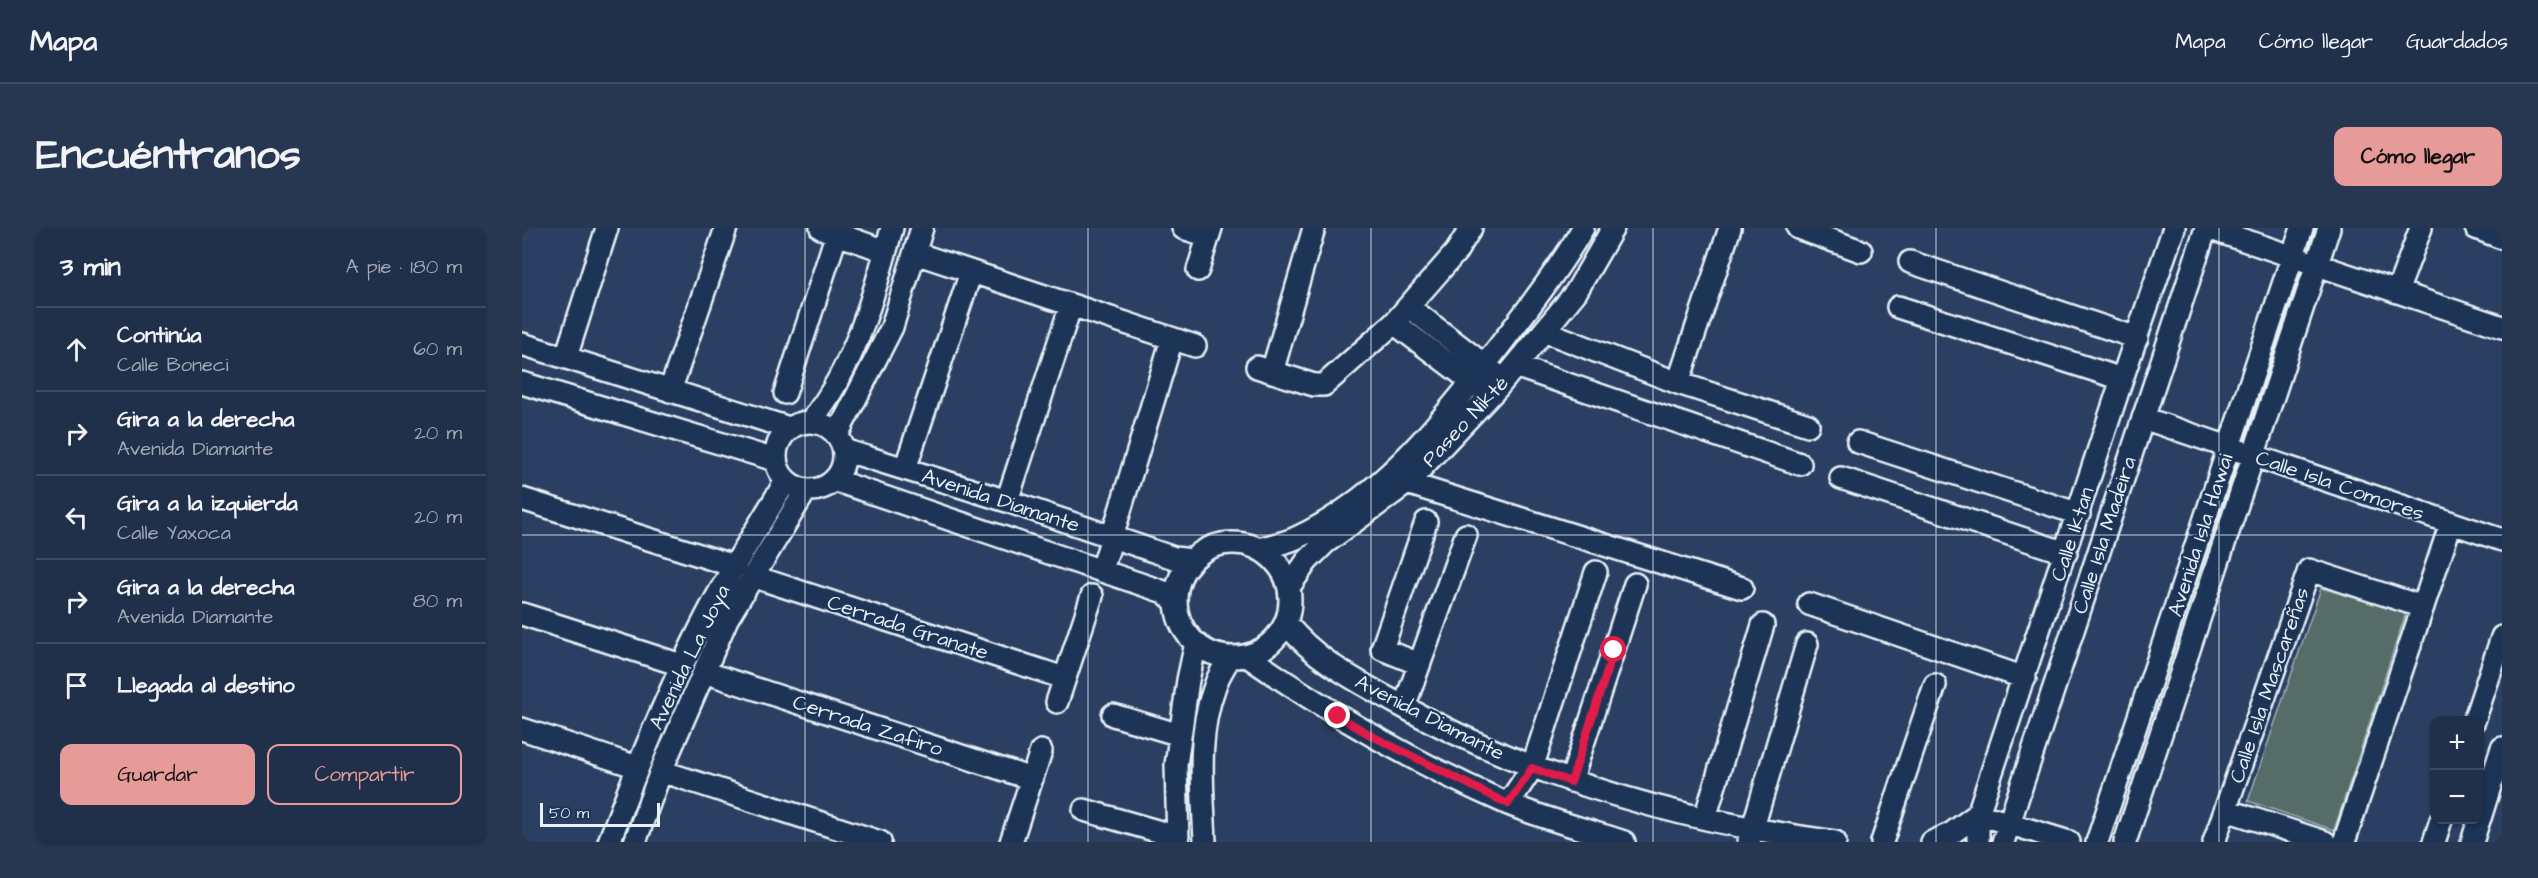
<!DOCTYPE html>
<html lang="es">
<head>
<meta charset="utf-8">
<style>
  body { margin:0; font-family:"Architects Daughter",sans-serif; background:#283751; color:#f1f3f6 }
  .controls { position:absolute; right:18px; bottom:18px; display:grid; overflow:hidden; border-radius:12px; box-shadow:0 2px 4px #0004 }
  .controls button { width:54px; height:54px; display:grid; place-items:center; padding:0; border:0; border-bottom:2px solid #3d4a62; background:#202f4a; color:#f1f3f6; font:30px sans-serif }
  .scale { position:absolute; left:18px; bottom:15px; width:120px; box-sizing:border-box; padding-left:6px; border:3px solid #e8f1f8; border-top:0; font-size:16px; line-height:21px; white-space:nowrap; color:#e8f1f8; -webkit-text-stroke:4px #1d3557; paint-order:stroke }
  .stop { position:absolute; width:18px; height:18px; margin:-14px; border:4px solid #e11d48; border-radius:50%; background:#fff }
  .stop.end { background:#e11d48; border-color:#fff; box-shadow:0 2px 6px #0008 }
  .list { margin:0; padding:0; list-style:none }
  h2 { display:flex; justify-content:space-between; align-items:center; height:78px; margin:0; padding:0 24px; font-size:26px }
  h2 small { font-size:20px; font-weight:400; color:#a2a9b5 }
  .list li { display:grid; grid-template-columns:39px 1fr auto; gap:18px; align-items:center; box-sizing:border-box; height:84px; padding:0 24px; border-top:2px solid #3d4a62 }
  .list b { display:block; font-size:22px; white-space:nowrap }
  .list p { margin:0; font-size:20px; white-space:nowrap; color:#a2a9b5 }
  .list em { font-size:20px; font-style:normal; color:#a2a9b5 }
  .actions { display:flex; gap:12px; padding:18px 24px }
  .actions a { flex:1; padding:14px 0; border:2px solid #e69b98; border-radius:12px; text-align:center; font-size:21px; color:#e69b98 }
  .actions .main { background:#e69b98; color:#111 }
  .icon { flex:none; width:33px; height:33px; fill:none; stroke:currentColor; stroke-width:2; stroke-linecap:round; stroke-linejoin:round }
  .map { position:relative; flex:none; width:1980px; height:614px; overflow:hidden; border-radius:12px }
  header { display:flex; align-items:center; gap:36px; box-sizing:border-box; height:84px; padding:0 30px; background:#202f4a; border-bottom:2px solid #3d4a62 }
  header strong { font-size:28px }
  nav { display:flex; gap:33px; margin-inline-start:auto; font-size:21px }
  .intro { display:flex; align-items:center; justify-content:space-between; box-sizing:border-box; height:144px; padding:0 36px }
  h1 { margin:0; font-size:42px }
  .button { padding:15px 27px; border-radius:12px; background:#e69b98; color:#111; font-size:21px; font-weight:700 }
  main { display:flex; gap:36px; padding:0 36px }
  aside { flex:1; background:#202f4a; border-radius:12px; box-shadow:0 2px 4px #0004 }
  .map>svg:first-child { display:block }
</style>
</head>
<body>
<header>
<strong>Mapa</strong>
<nav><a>Mapa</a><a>Cómo llegar</a><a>Guardados</a></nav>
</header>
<div class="intro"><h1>Encuéntranos</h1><a class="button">Cómo llegar</a></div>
<main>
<aside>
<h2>3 min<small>A pie · 180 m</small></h2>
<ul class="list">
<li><svg class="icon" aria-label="ahead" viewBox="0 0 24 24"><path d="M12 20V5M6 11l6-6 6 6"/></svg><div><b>Continúa</b><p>Calle Boneci</p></div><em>60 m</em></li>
<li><svg class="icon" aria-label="right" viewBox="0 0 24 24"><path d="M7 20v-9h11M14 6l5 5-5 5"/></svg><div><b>Gira a la derecha</b><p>Avenida Diamante</p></div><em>20 m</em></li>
<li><svg class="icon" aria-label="left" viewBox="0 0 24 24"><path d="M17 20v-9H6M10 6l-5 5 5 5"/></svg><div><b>Gira a la izquierda</b><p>Calle Yaxoca</p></div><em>20 m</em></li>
<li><svg class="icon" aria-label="right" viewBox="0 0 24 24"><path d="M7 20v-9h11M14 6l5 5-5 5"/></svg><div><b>Gira a la derecha</b><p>Avenida Diamante</p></div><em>80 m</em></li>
<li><svg class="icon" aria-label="arrive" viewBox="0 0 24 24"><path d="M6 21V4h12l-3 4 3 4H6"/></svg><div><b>Llegada al destino</b></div></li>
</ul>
<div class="actions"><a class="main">Guardar</a><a>Compartir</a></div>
</aside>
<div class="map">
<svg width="1980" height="614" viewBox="0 0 1980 614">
  <rect width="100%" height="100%" fill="#2a3f62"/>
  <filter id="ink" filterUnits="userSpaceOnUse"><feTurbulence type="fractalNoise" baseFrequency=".0167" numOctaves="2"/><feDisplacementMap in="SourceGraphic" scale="12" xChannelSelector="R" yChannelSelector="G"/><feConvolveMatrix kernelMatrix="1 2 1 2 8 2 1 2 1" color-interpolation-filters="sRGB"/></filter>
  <g filter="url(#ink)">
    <path fill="#566c68" stroke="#9faeb0" stroke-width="1.5" d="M1799,360L1884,385L1812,602L1726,573Z"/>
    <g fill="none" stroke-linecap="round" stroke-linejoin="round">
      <defs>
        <path id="minor" d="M299,0L363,23
          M661,0L686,8
          M1276,0L1339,23
          M1686,0L1980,99
          M1954,0L1980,10
          M393,25L673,118
          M1388,34L1615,110
          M676,42L689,0
          M1875,64L1899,0
          M887,79L974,146
          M1376,79L1600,151
          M872,95L961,162
          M1022,103L1156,155L1286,197
          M0,116L267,200
          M44,129L85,0
          M993,138L1278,236
          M735,139L792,157H802L872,95L934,24L949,0
          M750,144L792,0
          M0,155L253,232
          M1156,155L1208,0
          M148,163L204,0
          M263,165L315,5
          M1621,190L1980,312
          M289,193C333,138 352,67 370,0
          M254 228a34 34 0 1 1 68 0a34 34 0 1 1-68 0Z
          M315,207L370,99L400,0
          M1336,214L1557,286
          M322,222L485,273L652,330L670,332
          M383,241L449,44
          M1319,250L1544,325
          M312,252L642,364L654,374
          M885,255L1220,360
          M0,271L212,338
          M485,273L549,77
          M654 372a57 57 0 1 1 114 0a57 57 0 1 1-114 0Z
          M737,321C750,317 765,315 776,309C853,273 912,203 963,137C997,92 1032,49 1061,0
          M580,342L650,111
          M230,348L542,450
          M767,359L785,333L803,315L885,255L976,159L1054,64L1091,0
          M1287,376L1503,450
          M0,386L159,437
          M764,395C791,430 831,451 869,472C1006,549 1157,593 1313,614
          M725,428C807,485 893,535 984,575C1022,591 1063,601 1102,614
          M897,436L860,421L904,294
          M182,444L510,551
          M535,474L570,368
          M882,479L944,307
          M591,487L658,507
          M1952,493L1980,409
          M0,501L115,539
          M139,543L358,614
          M1049,553L1113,356
          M986,576L1010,540L1074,344
          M562,582L656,609
          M1704,582L1803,614
          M1183,590L1241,397
          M1958,590L1980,520
          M1227,613L1285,416
          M87,614C116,536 147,460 185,387C209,341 237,297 264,253
          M113,614L139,543L205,391L284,262
          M489,614L519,523
          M656,614L654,537L666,452L674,415
          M683,614C681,562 674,508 693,458C696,448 703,438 708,429
          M1360,614L1413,457
          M1410,614L1430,605L1456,586L1547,614
          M1456,614V586L1600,151L1652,0
          M1481,614L1684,0
          M1575,614L1780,0
          M1603,614L1807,0
          M1692,614L1787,342L1901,379
          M1822,614L1929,295
          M1912,614L1919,592
          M1950,614L1957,592"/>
      </defs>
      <use href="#minor" stroke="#e8f1f8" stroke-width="26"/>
      <use href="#minor" stroke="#1d3557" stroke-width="21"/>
    </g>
  </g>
  <g fill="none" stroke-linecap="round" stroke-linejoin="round" filter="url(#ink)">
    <path stroke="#e11d48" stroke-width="8" d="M816,488L852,509L986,576L1010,540L1049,554L1092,422"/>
  </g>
  <path fill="none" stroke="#e8f1f8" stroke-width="1.5" stroke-opacity="0.55" d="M283,0V614M566,0V614M849,0V614M1131,0V614M1414,0V614M1697,0V614M0,307H1980"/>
  <g text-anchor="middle" stroke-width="4.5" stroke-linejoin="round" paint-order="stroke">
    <g font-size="21" fill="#e8f1f8" stroke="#1d3557">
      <text transform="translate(943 193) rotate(-47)" y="7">Paseo Nikté</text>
      <text transform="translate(1818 257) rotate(19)" y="7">Calle Isla Comores</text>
      <text transform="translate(479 272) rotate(18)" y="7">Avenida Diamante</text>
      <text transform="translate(1550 306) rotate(-72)" y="7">Calle Iktan</text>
      <text transform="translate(1582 307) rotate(-72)" y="7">Calle Isla Madeira</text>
      <text transform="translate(1678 307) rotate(-72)" y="7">Avenida Isla Hawai</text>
      <text transform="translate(386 399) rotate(18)" y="7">Cerrada Granate</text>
      <text transform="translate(167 429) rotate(-64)" y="7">Avenida La Joya</text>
      <text transform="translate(1747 457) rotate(-71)" y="7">Calle Isla Mascareñas</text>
      <text transform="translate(908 489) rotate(27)" y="7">Avenida Diamante</text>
      <text transform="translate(346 497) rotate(18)" y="7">Cerrada Zafiro</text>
    </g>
  </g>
</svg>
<div class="controls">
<button>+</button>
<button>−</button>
</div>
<div class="scale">50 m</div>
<div class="stop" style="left:1092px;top:422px"></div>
<div class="stop end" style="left:816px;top:488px"></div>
</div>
</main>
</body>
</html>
